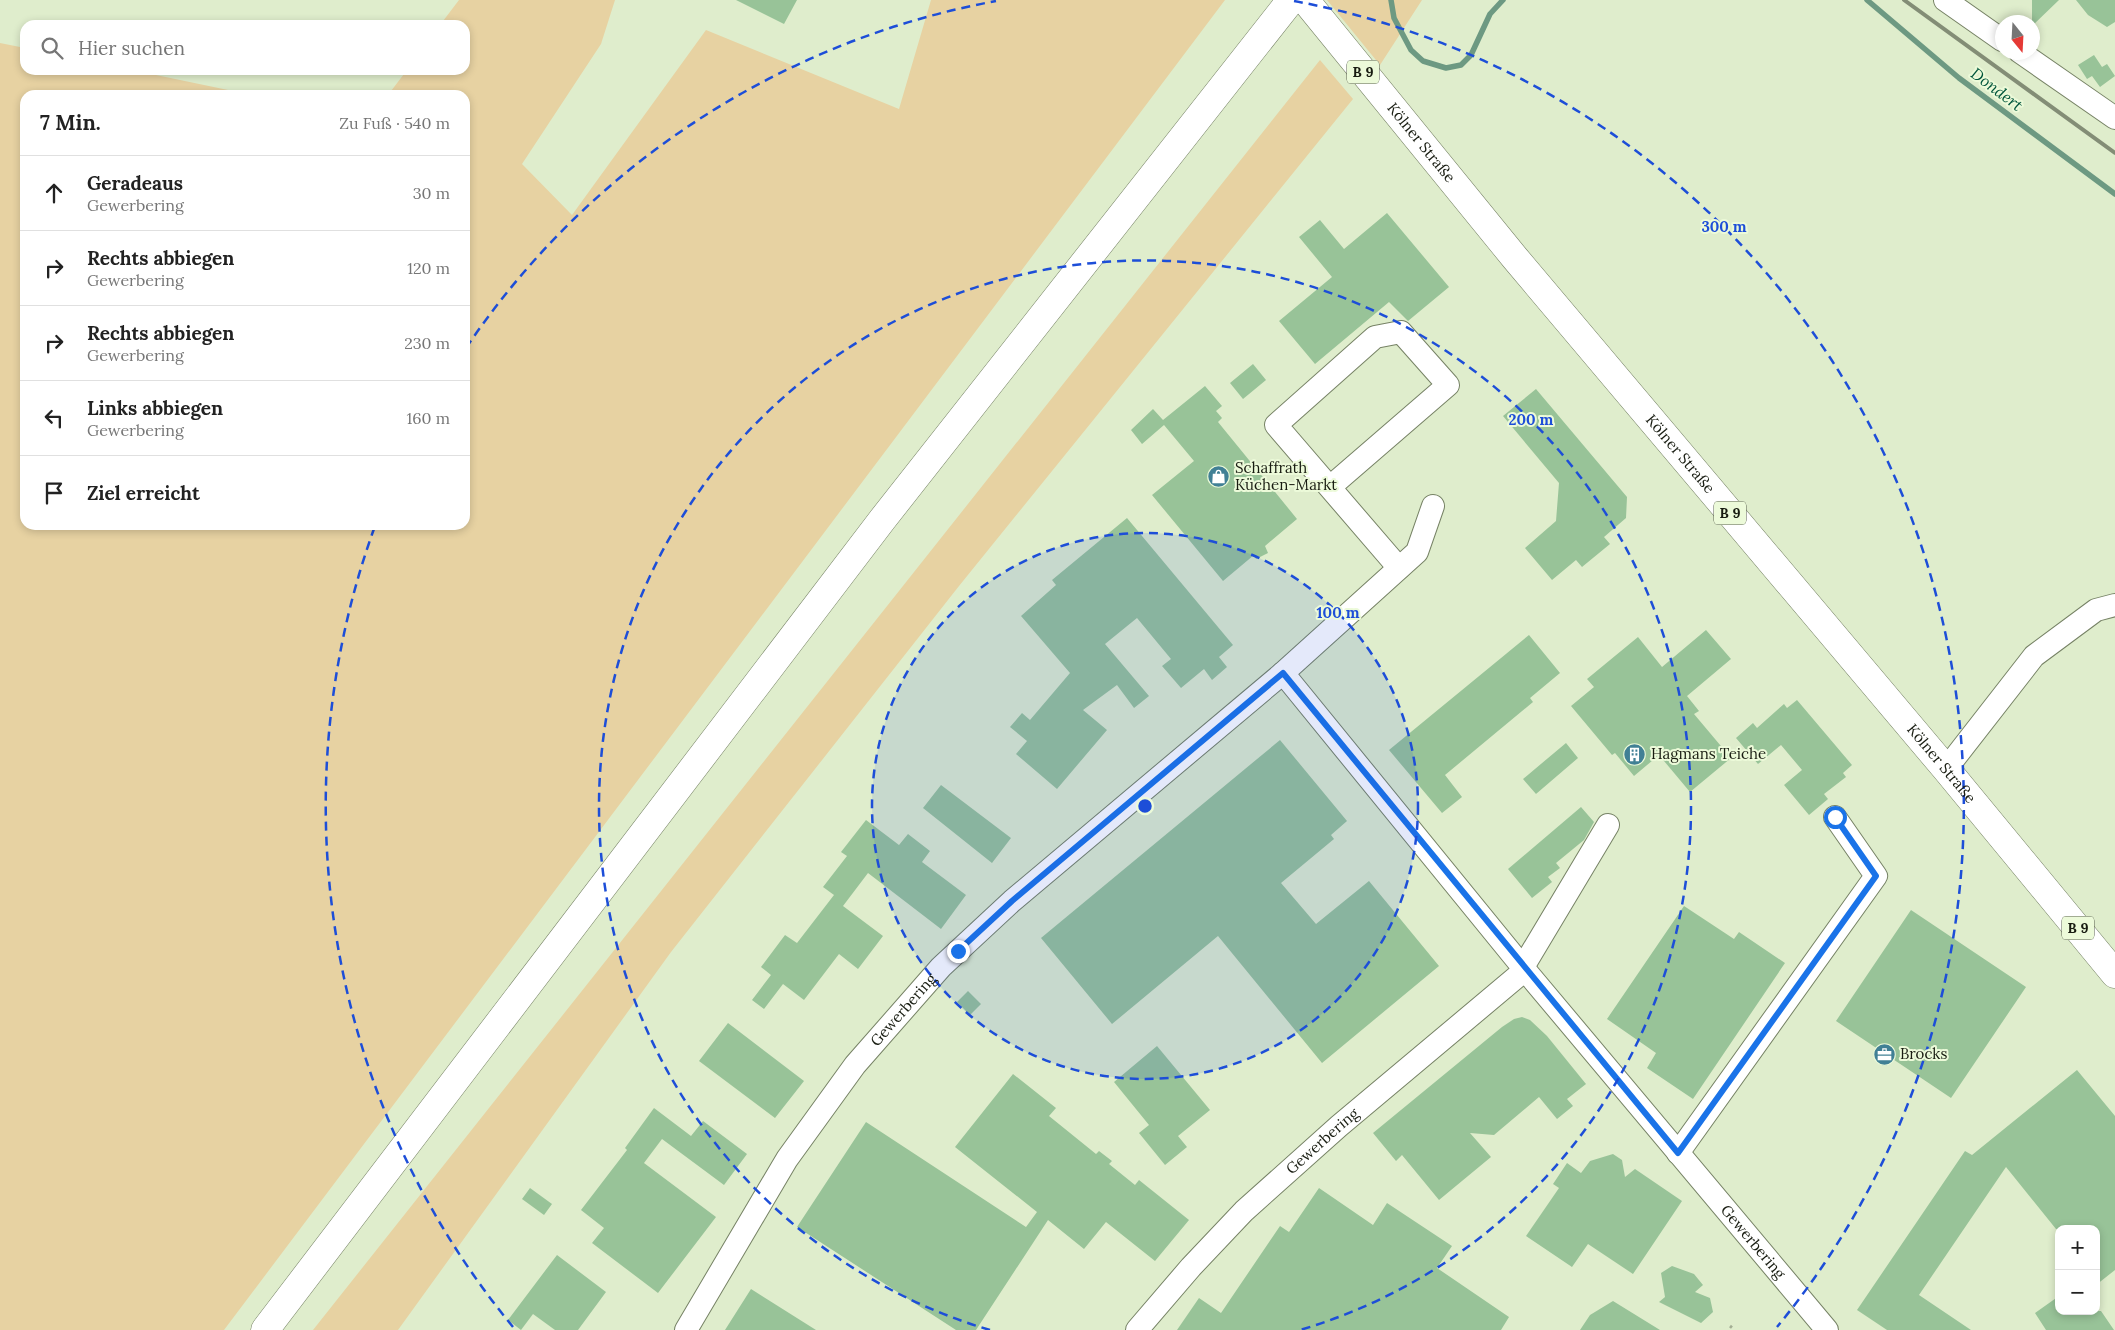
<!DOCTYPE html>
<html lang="de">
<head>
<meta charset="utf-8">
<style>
  body { margin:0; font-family:Lora,serif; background:#f6f6f6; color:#222 }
  .controls { position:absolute; right:15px; bottom:15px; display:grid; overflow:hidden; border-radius:10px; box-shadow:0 2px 8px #0003 }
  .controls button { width:45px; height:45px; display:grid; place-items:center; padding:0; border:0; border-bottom:1px solid #e0e0e0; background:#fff; color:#222; font:25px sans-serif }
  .compass { position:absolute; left:1995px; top:15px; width:45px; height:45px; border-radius:50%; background:#fff; box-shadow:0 2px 8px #0003; rotate:162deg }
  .stop { position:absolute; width:15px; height:15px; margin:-11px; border:4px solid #1a73e8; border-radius:50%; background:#fff }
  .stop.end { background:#1a73e8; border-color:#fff; box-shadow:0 1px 5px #0008 }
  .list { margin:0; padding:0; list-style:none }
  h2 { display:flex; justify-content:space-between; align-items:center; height:65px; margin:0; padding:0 20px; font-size:21px }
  h2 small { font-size:16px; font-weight:400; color:#767676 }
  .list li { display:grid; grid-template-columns:32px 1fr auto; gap:15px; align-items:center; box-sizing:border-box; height:75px; padding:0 20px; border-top:1px solid #e0e0e0 }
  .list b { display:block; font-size:19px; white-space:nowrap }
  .list p { margin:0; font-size:16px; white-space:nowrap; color:#767676 }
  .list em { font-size:16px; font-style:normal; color:#767676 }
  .icon { flex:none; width:28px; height:28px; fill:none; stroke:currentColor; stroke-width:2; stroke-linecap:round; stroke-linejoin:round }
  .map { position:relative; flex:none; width:2115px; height:1330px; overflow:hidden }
  .search { position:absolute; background:#fff; box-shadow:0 2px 8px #0003; left:20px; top:20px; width:450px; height:55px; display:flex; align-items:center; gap:12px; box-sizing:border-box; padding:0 18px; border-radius:15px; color:#767676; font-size:19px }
  .panel { position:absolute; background:#fff; box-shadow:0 2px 8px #0003; left:20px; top:90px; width:450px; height:440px; border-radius:15px }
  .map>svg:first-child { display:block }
</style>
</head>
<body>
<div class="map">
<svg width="2115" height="1330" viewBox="0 0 2115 1330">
  <rect width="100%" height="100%" fill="#dfedcc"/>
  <path fill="#e7d2a2" d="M459,0H615L601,44L522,164L572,215L706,30L899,109L931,0H1225L224,1330H0V43L25,48V70H132L252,95H25V525H465V95H388L407,70H465V25H440Z
    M1327,0H1422L1380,65Z
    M1320,60L1353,99L959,586L671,952L398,1330H313Z"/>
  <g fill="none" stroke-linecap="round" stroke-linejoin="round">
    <path stroke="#6d9982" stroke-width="5.5" d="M1391,0L1394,18L1411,50L1423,61L1446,68L1461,65L1471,55L1490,14L1503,0
      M1867,0L1959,78L2115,194"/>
  </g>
  <path fill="#98c398" d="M736,0H797L784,24Z
    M2032,0H2059L2032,26Z
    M2076,0H2115V22L2107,27L2088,15Z
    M2094,55L2102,67L2107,64L2115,76L2100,87L2092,76L2087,79L2078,65Z
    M1387,213L1449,287L1408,321L1389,302L1315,364L1279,321L1332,277L1299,237L1320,220L1344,249Z
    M1253,364L1266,380L1243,399L1230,383Z
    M1205,386L1222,406L1216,411L1222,418L1218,422L1297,519L1265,546L1268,553L1256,559L1254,555L1223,581L1152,495L1194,461L1164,425L1142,444L1131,430L1153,409L1163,420Z
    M1536,389L1627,497L1626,518L1604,537L1610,544L1582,567L1576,560L1552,580L1525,548L1556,521L1559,483L1503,416Z
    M1127,518L1233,645L1219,657L1227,667L1212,680L1204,669L1181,688L1162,666L1171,659L1137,618L1105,644L1149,696L1134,708L1117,685L1083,710L1107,730L1057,789L1016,754L1027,741L1010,727L1022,713L1030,720L1070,673L1021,616L1056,585L1052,580Z
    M1706,630L1731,659L1687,696L1699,711L1694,714L1731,758L1690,792L1659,755L1634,776L1615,753L1612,755L1571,706L1594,687L1587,679L1638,637L1662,667Z
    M1529,635L1560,673L1530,698L1533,702L1445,775L1462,797L1442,813L1389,750Z
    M1797,700L1852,765L1843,773L1846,777L1824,794L1828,799L1809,815L1784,785L1802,770L1781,745L1758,764L1736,738L1753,723L1757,728L1784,704L1787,708Z
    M1280,740L1347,821L1331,835L1334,839L1281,883L1316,924L1369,881L1439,966L1322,1063L1218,936L1112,1024L1041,938Z
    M1566,743L1578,758L1536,794L1523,779Z
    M941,785L1011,838L992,863L923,808Z
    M1581,807L1594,822L1584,840L1556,863L1560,868L1548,877L1552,882L1532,898L1508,869Z
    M866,820L899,845L908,834L930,851L922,862L966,895L941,929L868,873L843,906L883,936L858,969L839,954L804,1000L783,984L764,1009L752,1000L771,975L761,967L785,935L797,943L834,895L823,887L847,856L841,852Z
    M1684,906L1734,939L1739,932L1785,963L1693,1099L1647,1068L1656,1053L1607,1019Z
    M1911,910L2026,987L1951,1098L1836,1021Z
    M968,991L981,1004L970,1015L957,1002Z
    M1522,1017L1530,1020L1547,1036L1586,1084L1567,1099L1573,1106L1557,1119L1539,1097L1494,1135L1470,1133L1491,1157L1439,1200L1402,1155L1396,1161L1373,1133L1502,1027L1514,1019Z
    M728,1023L804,1081L775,1118L699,1061Z
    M1157,1046L1210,1110L1178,1136L1187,1147L1165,1165L1139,1133L1149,1125L1114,1082Z
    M2077,1070L2115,1116V1270L2096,1285V1229H2056L2006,1167L1919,1295L1971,1330H1887L1857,1310L1965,1151L1972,1155Z
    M1013,1074L1056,1108L1049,1116L1096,1154L1099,1151L1112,1161L1109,1164L1135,1185L1139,1180L1189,1220L1155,1261L1106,1222L1084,1249L1048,1220L976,1330H956L797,1227L866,1122L1026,1227L1037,1212L955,1147Z
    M654,1108L691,1136L703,1121L747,1154L724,1185L662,1139L644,1163L716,1217L658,1293L592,1243L604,1228L581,1210L627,1150L625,1148Z
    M1613,1154L1622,1160L1625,1177L1635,1169L1682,1201L1633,1274L1588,1244L1572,1267L1526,1236L1559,1188L1553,1184L1567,1163L1581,1173L1590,1161Z
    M530,1188L552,1204L544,1215L522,1199Z
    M1319,1188L1373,1225L1387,1203L1452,1246L1437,1268L1509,1317L1501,1330H1177L1199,1298L1221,1313L1280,1226L1289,1232Z
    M557,1255L606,1292L578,1330H555L533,1314L521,1330L508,1320Z
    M1672,1266L1694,1274L1703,1285L1695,1292L1710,1298L1713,1312L1701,1323L1659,1302L1665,1297L1661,1273Z
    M751,1289L816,1330H725Z
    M2059,1296V1311H2101L2114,1330H2046L2035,1313Z
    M1613,1301L1660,1330H1580L1590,1315Z"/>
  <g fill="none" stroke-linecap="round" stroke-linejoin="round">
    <defs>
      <g id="minor">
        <path d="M1945,0L2002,40"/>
        <path d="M2020,52L2115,118"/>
        <path d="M1330,487L1448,385L1401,332L1375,337L1276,425L1399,568"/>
        <path d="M1283,673L1417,552L1433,506"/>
        <path d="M1946,769L2034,656L2096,610L2115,605"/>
        <path d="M1523,967L1608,825"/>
        <path d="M1678,1153L1876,876L1835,817"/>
        <path id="s1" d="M686,1330L787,1159L855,1065L941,967L1012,901L1283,673L1525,970L1827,1330"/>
        <path id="s2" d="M1137,1330L1191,1267L1244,1211L1339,1126L1525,970"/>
      </g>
      <g id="major">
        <path id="s3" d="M1305,0L1515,258L1946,769L2115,974"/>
        <path d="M265,1330L882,520L1291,0"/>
      </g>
    </defs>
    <use href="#minor" stroke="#768265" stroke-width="24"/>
    <use href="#major" stroke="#768265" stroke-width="29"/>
    <path stroke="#a3ae94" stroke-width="3" stroke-dasharray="2.5 4" stroke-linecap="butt" d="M1730,1326L1735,1330"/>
    <use href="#minor" stroke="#fff" stroke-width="22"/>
    <use href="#major" stroke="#fff" stroke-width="28"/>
    <path stroke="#838d76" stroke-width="4" d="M1904,0L2115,153"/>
  </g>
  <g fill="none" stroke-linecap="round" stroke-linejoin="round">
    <path stroke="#1a73e8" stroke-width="6" d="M958,951L1012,901L1283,673L1678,1153L1876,876L1835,817"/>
  </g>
  <circle cx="1145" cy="806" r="273" fill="#1d4ed8" fill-opacity=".12"/>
  <g fill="none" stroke="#1d4ed8" stroke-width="2.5" stroke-dasharray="9 6">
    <circle cx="1145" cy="806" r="273"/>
    <path d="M990 1330A546 546 0 1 1 1300 1330"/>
    <path d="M513 1327A819 819 0 0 1 375 526M466 348A819 819 0 0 1 996 1M1294 1A819 819 0 0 1 1777 1327"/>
  </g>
  <defs>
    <symbol id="shop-disc" viewBox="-11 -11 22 22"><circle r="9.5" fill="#418095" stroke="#ecfad9"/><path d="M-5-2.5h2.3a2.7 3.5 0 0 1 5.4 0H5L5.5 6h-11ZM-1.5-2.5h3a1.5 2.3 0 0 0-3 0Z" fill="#fff"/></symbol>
    <symbol id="building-disc" viewBox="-11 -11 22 22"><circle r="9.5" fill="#418095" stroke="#ecfad9"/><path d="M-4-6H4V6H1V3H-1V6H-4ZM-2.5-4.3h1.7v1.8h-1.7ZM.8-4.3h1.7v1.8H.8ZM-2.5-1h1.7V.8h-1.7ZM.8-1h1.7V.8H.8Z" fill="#fff"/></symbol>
    <symbol id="office-disc" viewBox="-11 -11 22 22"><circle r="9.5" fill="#418095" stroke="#ecfad9"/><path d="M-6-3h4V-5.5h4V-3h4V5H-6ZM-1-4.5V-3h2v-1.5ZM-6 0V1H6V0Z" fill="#fff"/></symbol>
  </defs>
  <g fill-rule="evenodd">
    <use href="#shop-disc" x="1206" y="464" width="25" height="25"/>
    <use href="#building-disc" x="1622" y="742" width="25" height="25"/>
    <use href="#office-disc" x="1872" y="1042" width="25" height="25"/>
  </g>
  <g text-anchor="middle" stroke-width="4" stroke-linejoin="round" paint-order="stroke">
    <g fill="#ecfad9" stroke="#585f4d" stroke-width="1">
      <rect x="1347" y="60.5" width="32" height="23" rx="4"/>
      <rect x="1714" y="501.5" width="32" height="23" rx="4"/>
      <rect x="2062" y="916.5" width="32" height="23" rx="4"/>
    </g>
    <g font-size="14" font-weight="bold" fill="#181c11">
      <text x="1363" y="77">B 9</text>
      <text x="1730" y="518">B 9</text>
      <text x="2078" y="933">B 9</text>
    </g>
    <g font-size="15" fill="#181c11" stroke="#ecfad9">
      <text dy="5" stroke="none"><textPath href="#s3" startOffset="184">Kölner Straße</textPath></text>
      <text dy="5" stroke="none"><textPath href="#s3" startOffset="589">Kölner Straße</textPath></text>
      <text dy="5" stroke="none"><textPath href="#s3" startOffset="994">Kölner Straße</textPath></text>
      <text dy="5" stroke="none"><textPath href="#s1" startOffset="388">Gewerbering</textPath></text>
      <text dy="5" stroke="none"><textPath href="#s2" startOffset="265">Gewerbering</textPath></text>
      <text dy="5" stroke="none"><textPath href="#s1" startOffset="1634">Gewerbering</textPath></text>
    </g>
    <g font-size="15" fill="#181c11" stroke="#ecfad9" text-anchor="start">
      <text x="1235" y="473">Schaffrath<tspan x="1235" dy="17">Küchen-Markt</tspan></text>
      <text x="1651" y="759">Hagmans Teiche</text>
      <text x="1900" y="1059">Brocks</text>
    </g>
    <g font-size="16" font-style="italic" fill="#00553b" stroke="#ecfad9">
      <text transform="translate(1997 89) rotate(37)" y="6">Dondert</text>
    </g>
  </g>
  <circle cx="1145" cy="806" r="8" fill="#1d4ed8" stroke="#ecfad9" stroke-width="2.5"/>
  <g font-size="15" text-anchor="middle" font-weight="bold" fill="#1d4ed8" stroke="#ecfad9" stroke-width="4" stroke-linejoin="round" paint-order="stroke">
    <text x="1724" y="232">300 m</text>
    <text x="1531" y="425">200 m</text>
    <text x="1338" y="618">100 m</text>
  </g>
</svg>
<div class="controls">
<button>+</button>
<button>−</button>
</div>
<svg class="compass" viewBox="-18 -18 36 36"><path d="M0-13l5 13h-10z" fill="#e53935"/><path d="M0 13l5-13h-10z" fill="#767676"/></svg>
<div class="stop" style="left:1835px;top:817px"></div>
<div class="stop end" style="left:958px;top:951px"></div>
<div class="search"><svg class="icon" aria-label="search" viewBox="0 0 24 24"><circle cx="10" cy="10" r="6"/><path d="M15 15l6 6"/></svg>Hier suchen</div>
<section class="panel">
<h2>7 Min.<small>Zu Fuß · 540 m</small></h2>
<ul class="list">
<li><svg class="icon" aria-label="ahead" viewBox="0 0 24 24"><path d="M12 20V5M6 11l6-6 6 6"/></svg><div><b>Geradeaus</b><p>Gewerbering</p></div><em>30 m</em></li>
<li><svg class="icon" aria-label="right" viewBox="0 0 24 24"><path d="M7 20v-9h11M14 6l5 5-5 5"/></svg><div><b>Rechts abbiegen</b><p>Gewerbering</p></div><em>120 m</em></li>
<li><svg class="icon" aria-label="right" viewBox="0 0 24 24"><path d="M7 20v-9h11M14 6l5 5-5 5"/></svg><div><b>Rechts abbiegen</b><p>Gewerbering</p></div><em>230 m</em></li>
<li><svg class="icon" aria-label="left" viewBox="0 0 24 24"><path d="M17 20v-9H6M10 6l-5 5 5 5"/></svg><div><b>Links abbiegen</b><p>Gewerbering</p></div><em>160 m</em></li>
<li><svg class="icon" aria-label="arrive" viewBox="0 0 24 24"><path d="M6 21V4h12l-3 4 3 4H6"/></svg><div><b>Ziel erreicht</b></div></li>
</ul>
</section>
</div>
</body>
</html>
